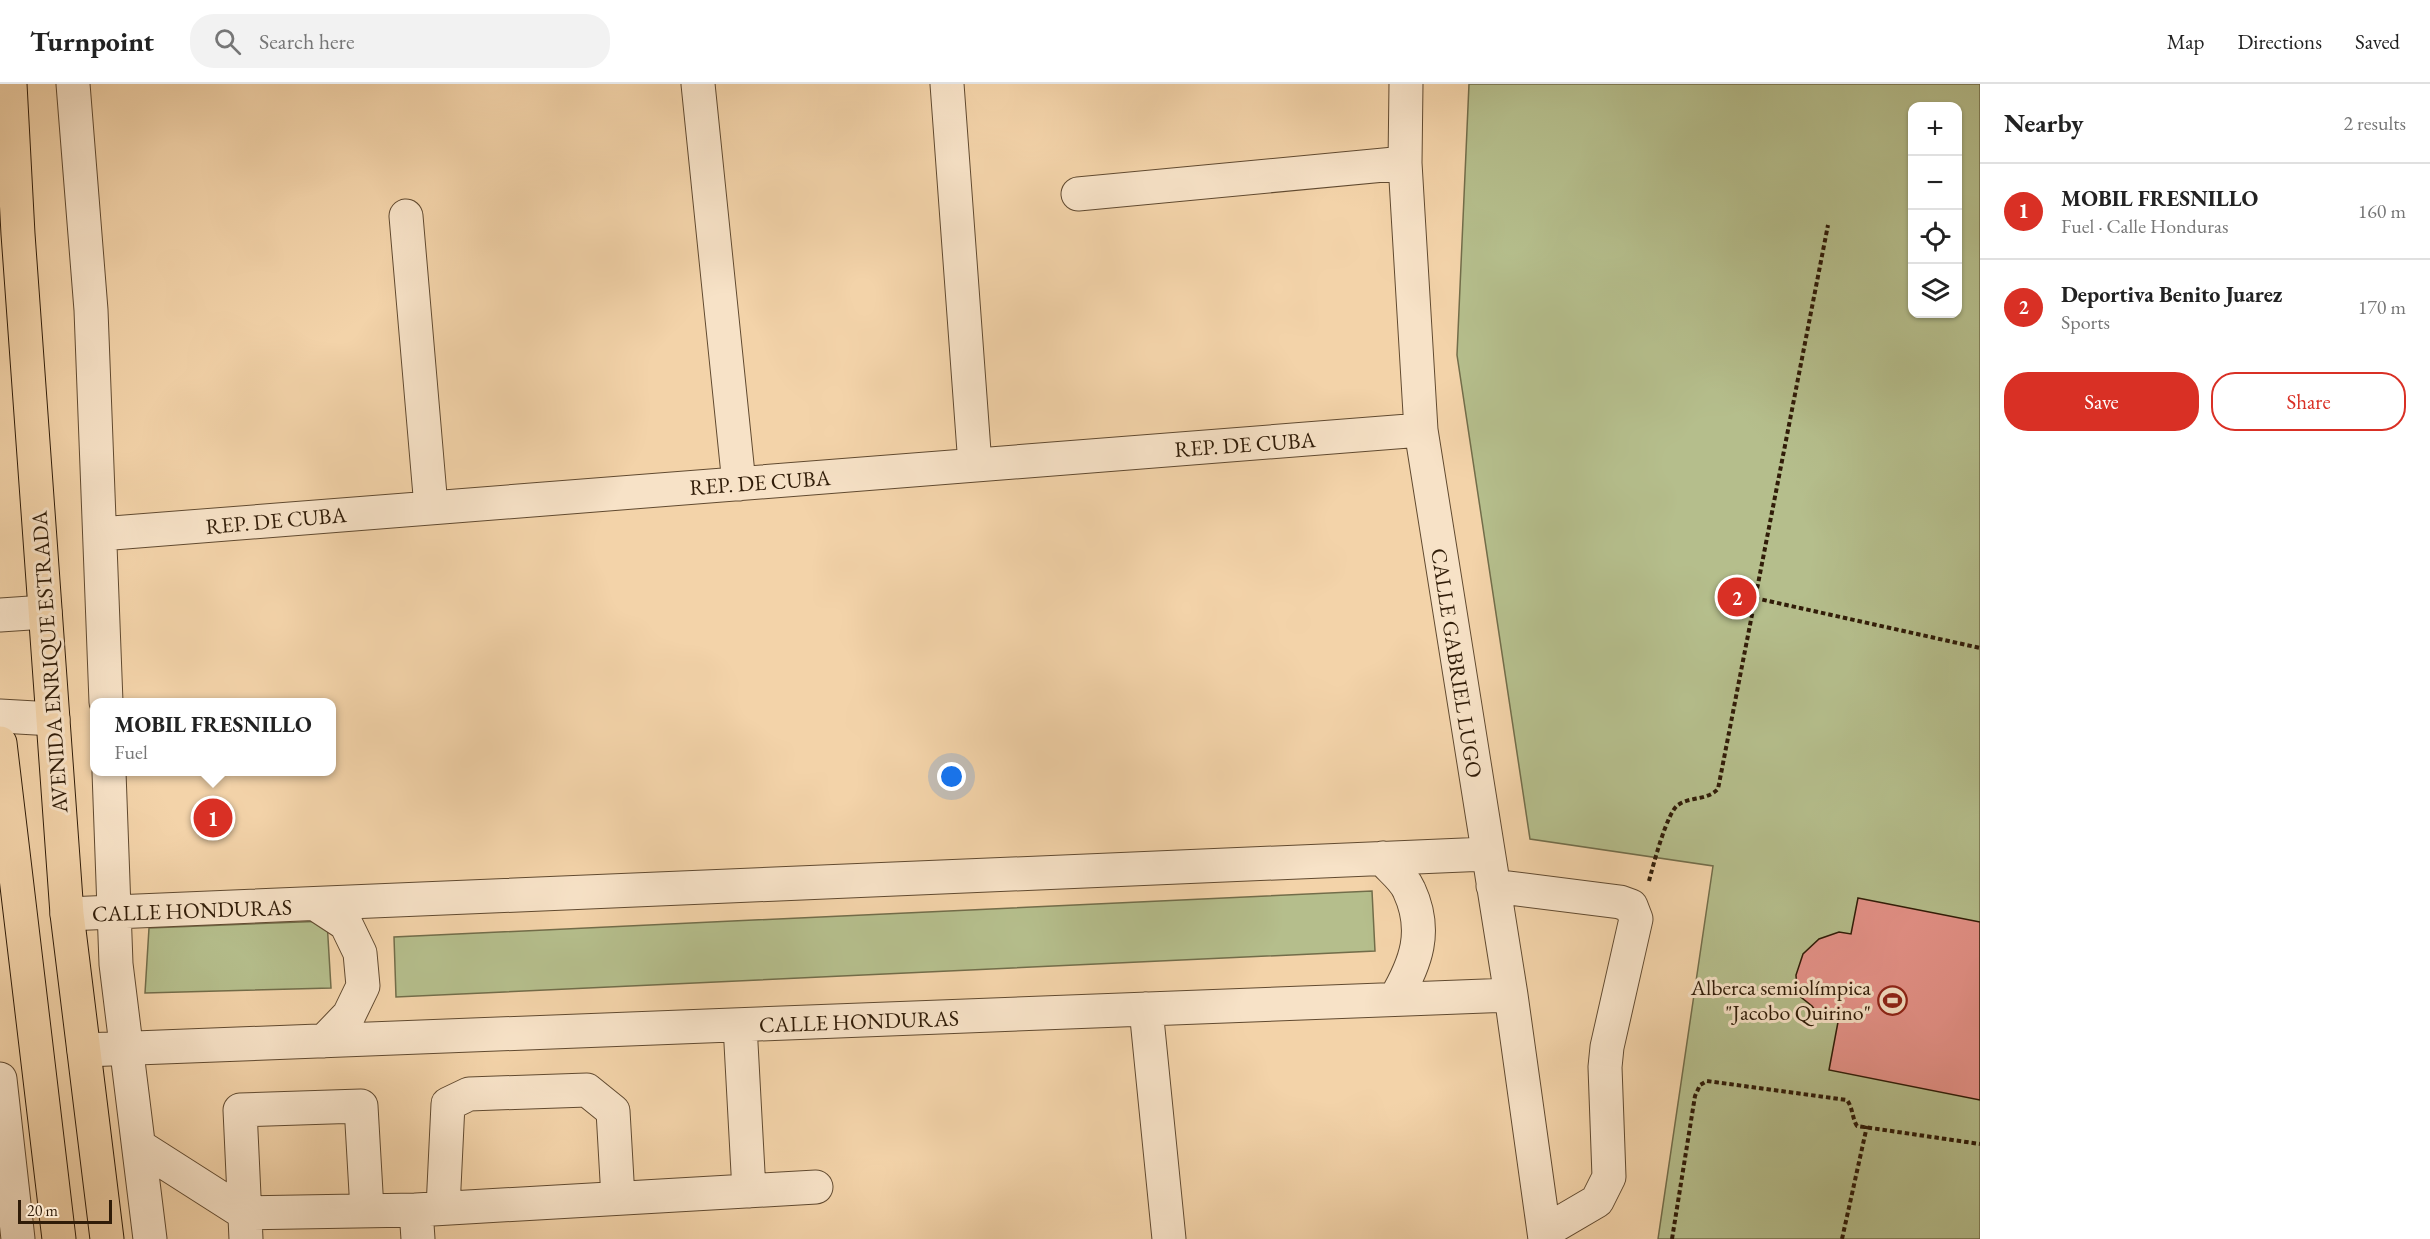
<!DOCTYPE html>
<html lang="en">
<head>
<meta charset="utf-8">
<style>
  body { margin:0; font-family:"EB Garamond",serif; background:#f2f2f2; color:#222 }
  .controls { position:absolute; right:18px; top:18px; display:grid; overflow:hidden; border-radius:12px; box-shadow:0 2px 4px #0004 }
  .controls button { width:54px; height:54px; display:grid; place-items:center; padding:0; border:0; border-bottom:2px solid #e0e0e0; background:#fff; color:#222; font:30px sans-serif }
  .scale { position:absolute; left:18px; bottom:15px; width:94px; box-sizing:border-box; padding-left:6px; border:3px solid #301c08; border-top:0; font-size:16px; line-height:21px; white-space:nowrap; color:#301c08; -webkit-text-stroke:4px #f7e2c7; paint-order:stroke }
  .you { position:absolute; left:952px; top:693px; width:21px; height:21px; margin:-15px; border:4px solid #fff; border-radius:50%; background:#1a73e8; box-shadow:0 0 0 9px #1a73e833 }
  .badge { display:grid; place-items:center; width:39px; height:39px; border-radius:50%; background:#d93025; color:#fff; font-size:20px; font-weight:700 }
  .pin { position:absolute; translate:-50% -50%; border:3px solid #fff; box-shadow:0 2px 6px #0006 }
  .popup { position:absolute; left:90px; top:614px; width:246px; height:78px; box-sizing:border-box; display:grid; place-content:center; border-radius:12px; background:#fff; filter:drop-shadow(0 2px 4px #0005); font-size:20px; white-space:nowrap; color:#767676 }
  .popup b { font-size:22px; color:#222 }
  .popup::after { content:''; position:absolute; left:50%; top:100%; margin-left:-12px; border:12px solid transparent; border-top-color:#fff }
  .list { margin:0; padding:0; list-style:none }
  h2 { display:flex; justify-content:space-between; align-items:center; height:78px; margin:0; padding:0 24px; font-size:26px }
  h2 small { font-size:20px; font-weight:400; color:#767676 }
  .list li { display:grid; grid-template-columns:39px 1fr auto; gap:18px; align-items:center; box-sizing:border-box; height:96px; padding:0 24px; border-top:2px solid #e0e0e0 }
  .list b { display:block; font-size:22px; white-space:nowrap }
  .list p { margin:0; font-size:20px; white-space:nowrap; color:#767676 }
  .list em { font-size:20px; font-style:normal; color:#767676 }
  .actions { display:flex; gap:12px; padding:18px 24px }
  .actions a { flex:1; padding:14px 0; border:2px solid #d93025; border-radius:24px; text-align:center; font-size:21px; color:#d93025 }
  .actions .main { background:#d93025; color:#fff }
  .icon { flex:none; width:33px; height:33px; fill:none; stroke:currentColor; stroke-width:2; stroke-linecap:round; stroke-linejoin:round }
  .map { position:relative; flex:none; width:1980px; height:1155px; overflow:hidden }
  header { display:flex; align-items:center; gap:36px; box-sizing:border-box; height:84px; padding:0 30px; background:#fff; border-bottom:2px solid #e0e0e0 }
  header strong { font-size:28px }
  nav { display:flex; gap:33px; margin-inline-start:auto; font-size:21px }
  .search { width:420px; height:54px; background:#f2f2f2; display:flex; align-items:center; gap:15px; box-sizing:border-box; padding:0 21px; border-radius:24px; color:#767676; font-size:22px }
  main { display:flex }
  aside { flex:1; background:#fff }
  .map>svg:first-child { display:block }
</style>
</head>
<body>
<header>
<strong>Turnpoint</strong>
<div class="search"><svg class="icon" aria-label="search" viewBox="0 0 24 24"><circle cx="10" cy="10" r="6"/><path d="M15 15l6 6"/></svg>Search here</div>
<nav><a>Map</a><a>Directions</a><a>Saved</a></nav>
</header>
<main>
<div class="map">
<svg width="1980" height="1155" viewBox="0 0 1980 1155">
  <rect width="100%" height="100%" fill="#f3d3a9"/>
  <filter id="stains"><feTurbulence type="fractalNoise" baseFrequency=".00333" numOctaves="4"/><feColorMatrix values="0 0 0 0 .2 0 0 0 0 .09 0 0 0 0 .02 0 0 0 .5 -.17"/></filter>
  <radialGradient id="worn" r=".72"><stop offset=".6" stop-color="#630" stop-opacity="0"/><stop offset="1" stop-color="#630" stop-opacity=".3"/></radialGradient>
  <path fill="#b5be8c" stroke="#726d4a" stroke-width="1.5" fill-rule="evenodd" d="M1469,0H1980V1155H1658L1713,782L1530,755L1457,271ZM1912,22H1958V230H1912Z
    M1372,807L1375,867L396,913L394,853Z
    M327,837L331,904L145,909L149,844Z"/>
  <path fill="#e6938a" stroke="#301c08" stroke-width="1.5" d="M1858,814L1980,838V1016L1829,986L1838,938L1821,934L1812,922L1797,910L1796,891L1803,870L1819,855L1839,848L1851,850Z"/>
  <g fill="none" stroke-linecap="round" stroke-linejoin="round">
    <defs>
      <path id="minor" d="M73,0L91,226L106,618
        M698,0L739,400
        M947,0L975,381
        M1406,0L1405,79L1421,346L1511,911L1545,1155
        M1078,110L1405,79
        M406,132L431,423
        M100,450L1421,346
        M0,531L45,528
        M0,632L53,635
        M109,688L116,880L150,1155
        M1382,774C1390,784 1404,794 1409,806C1428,847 1416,879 1395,915
        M1493,802L1620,818L1631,822L1636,835L1607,963L1605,983L1609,1093L1597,1117L1544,1148
        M317,821L346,840L360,869L363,902L349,931L324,957
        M67,830L1487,770
        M1146,925L1169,1155
        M740,941L749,1107
        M84,966L1511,911
        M0,995L18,1155
        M139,1062L244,1129L416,1126L816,1103
        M443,1124L448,1020L469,1010L587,1006L613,1027L618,1114
        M416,1126L418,1155
        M246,1155L240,1026L361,1022L367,1126"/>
      <path id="major" d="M10,0L18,150L67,830L107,1155
        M0,659L59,1155"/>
    </defs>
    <use href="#minor" stroke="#614a30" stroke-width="35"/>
    <use href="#major" stroke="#301c08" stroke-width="35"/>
    <path stroke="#301c08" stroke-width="4" stroke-dasharray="4.5 3" stroke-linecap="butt" d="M1755,514L1980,564
      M1649,797C1653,782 1667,728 1678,721C1691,712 1706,717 1718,705L1828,141
      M1672,1155L1695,1012L1700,1001L1707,997L1847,1016C1853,1024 1852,1034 1857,1042L1980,1060
      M1842,1155L1867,1042"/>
    <use href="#minor" stroke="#f7e2c7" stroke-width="33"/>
    <use href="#major" stroke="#f3d3a9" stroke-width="33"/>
  </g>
  <defs>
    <symbol id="stadium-ring" viewBox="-11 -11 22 22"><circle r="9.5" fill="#f7e2c7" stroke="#8f2418" stroke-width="1.5"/><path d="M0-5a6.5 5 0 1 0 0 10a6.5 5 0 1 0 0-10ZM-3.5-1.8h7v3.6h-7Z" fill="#8f2418"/></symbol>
  </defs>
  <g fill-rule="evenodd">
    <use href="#stadium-ring" x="1876" y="900" width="33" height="33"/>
  </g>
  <g text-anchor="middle" stroke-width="6" stroke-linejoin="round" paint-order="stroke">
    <g font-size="22" fill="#301c08" stroke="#f7e2c7">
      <text transform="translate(1245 360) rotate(-4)" y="8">REP. DE CUBA</text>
      <text transform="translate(760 398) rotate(-4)" y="8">REP. DE CUBA</text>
      <text transform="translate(276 436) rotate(-5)" y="8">REP. DE CUBA</text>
      <text transform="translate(49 578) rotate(-94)" y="8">AVENIDA ENRIQUE ESTRADA</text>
      <text transform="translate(1457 579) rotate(81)" y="8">CALLE GABRIEL LUGO</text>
      <text transform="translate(192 826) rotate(-2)" y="8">CALLE HONDURAS</text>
      <text transform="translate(859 937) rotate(-2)" y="8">CALLE HONDURAS</text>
    </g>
    <g font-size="22" fill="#301c08" stroke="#f7e2c7" text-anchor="end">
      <text x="1871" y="911">Alberca semiolímpica<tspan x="1871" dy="25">"Jacobo Quirino"</tspan></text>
    </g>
  </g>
  <rect width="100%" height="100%" filter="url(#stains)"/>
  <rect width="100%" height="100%" fill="url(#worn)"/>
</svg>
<div class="controls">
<button>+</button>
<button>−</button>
<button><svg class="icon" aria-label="locate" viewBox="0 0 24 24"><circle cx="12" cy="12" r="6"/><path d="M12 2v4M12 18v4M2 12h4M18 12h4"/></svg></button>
<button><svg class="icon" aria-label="layers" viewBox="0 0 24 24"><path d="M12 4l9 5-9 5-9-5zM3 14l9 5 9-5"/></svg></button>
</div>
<div class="scale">20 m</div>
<div class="you"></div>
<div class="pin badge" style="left:213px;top:734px">1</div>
<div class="popup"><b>MOBIL FRESNILLO</b>Fuel</div>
<div class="pin badge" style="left:1737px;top:513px">2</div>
</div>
<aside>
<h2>Nearby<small>2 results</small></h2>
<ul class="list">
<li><span class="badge">1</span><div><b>MOBIL FRESNILLO</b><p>Fuel · Calle Honduras</p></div><em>160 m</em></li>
<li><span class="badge">2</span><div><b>Deportiva Benito Juarez</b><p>Sports</p></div><em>170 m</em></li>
</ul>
<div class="actions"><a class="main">Save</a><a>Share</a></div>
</aside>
</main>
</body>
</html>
